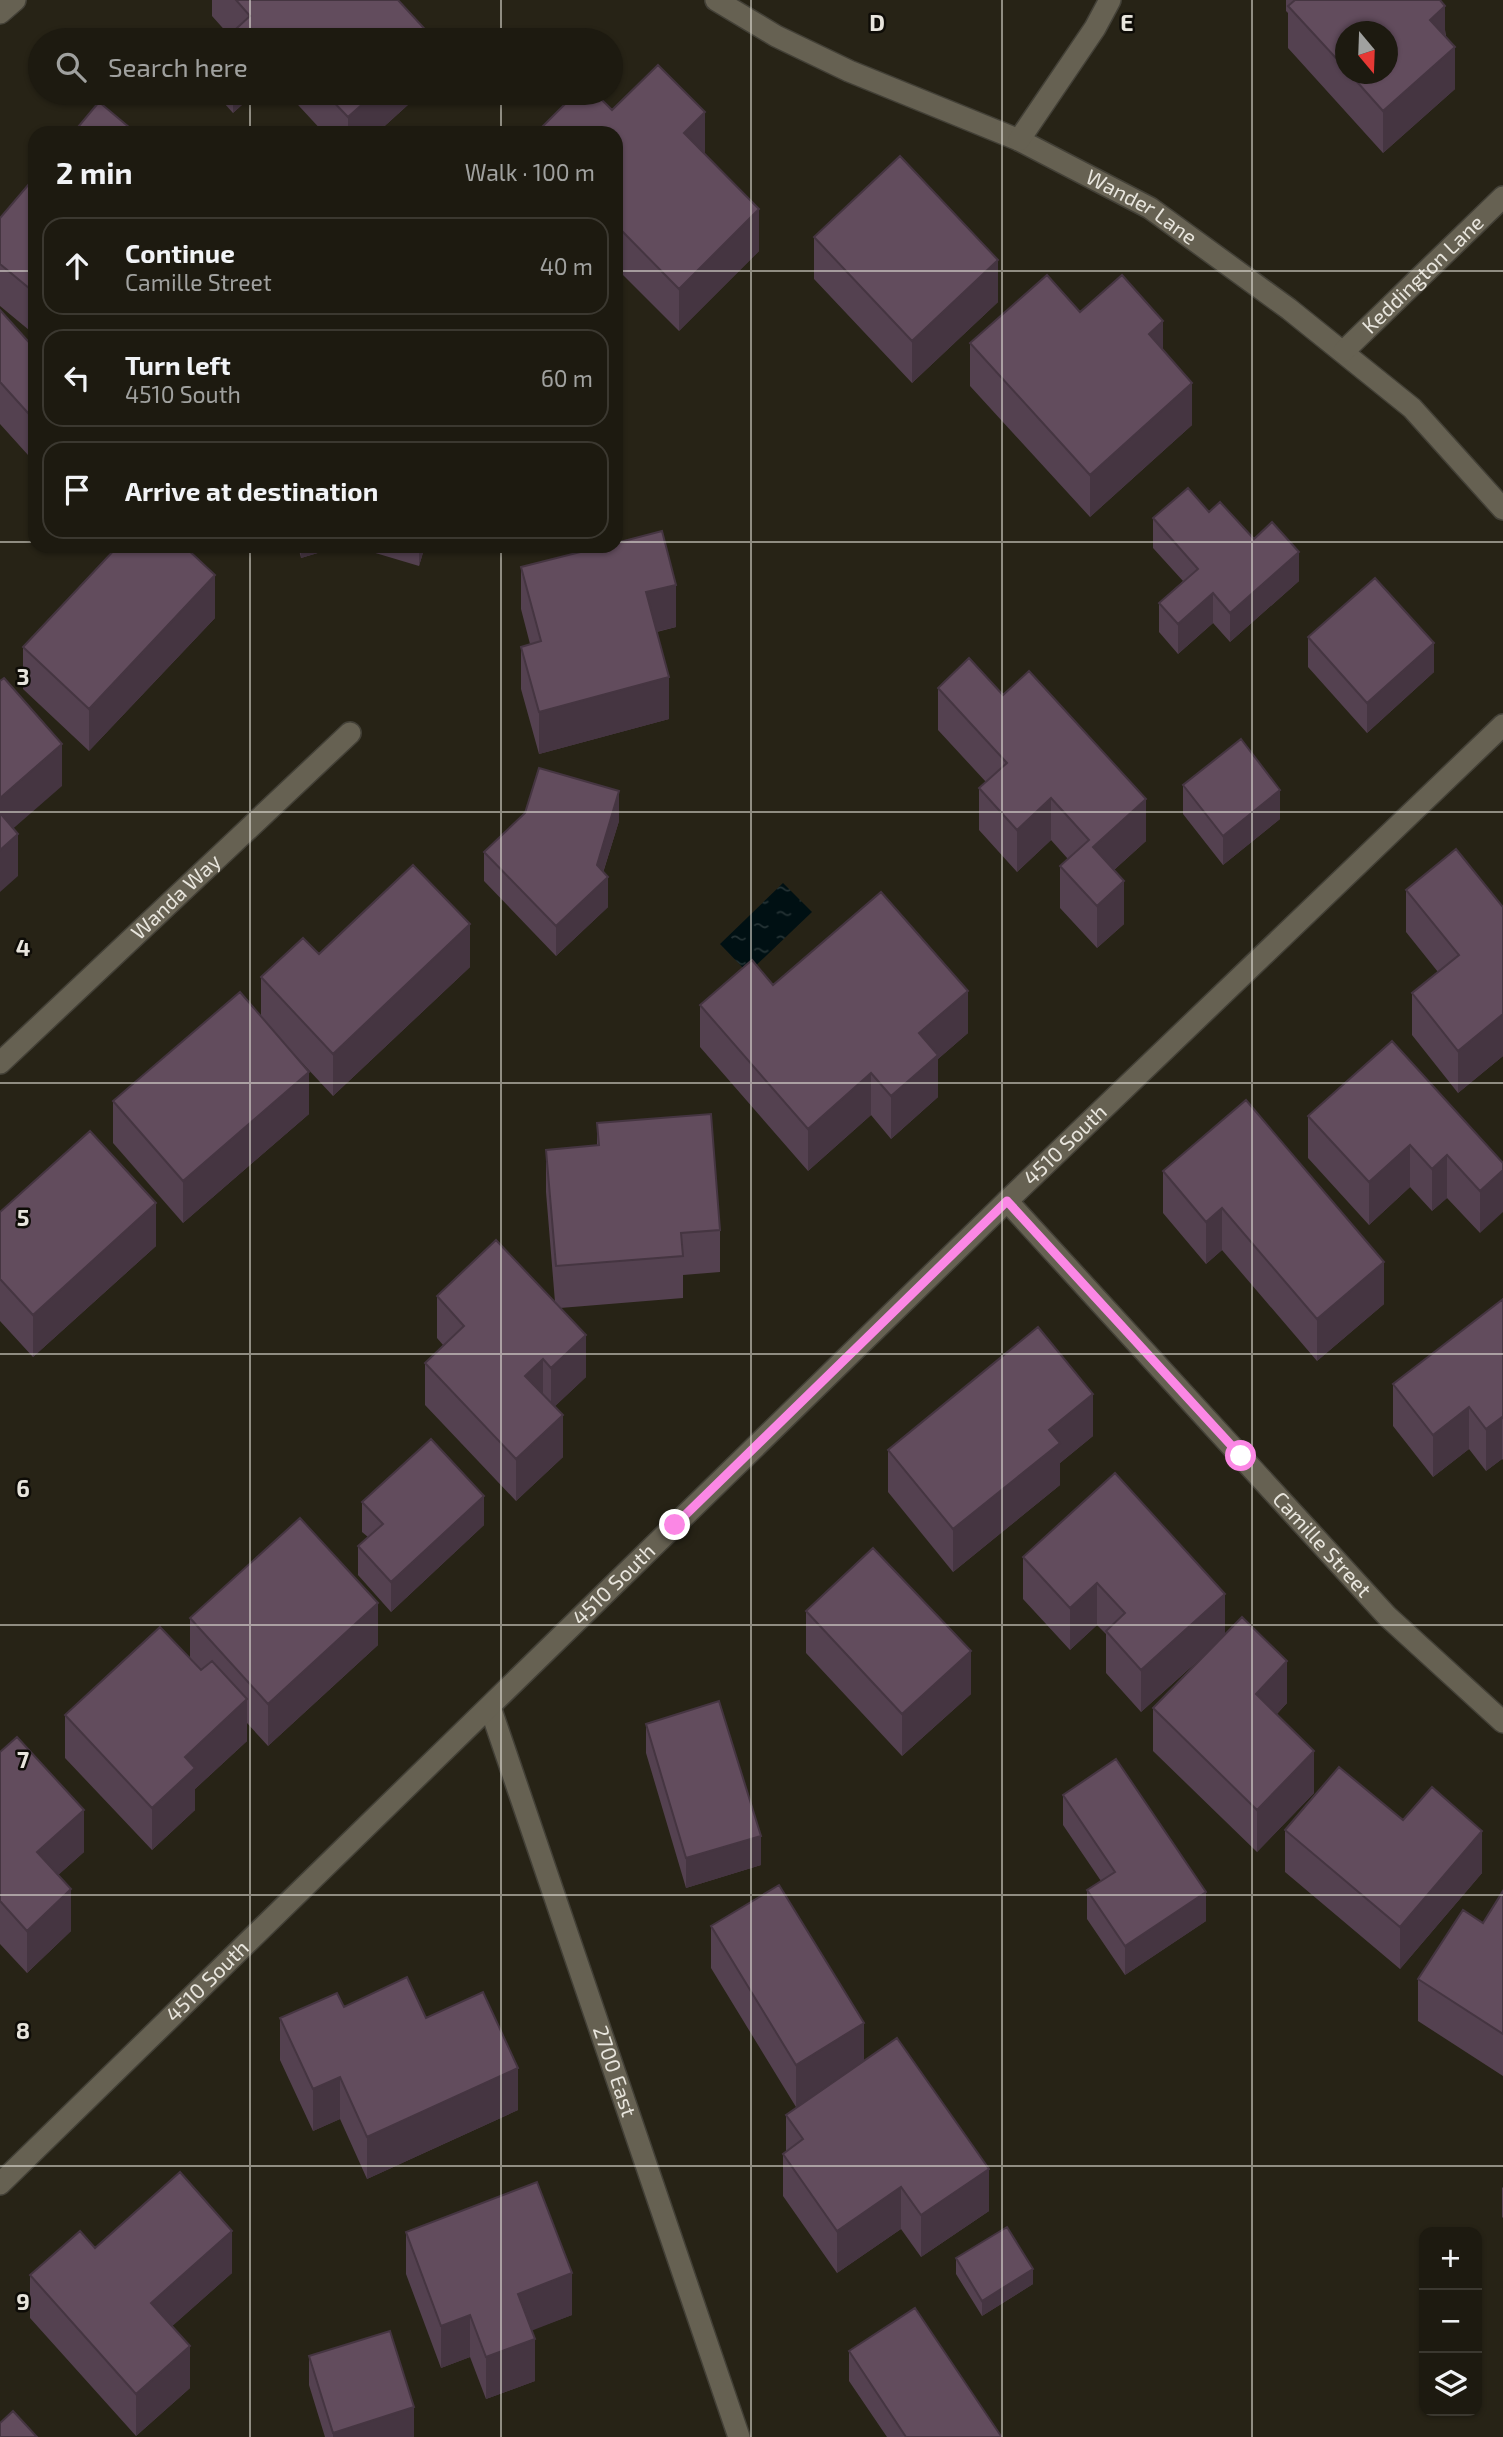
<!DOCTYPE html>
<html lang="en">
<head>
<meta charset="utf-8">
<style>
  body { margin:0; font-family:"Exo 2",sans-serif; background:#2a271e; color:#f1f3f6 }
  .controls { position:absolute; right:21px; bottom:21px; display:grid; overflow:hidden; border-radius:14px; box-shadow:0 2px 5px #0004 }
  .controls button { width:63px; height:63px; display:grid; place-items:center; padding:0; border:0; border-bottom:2px solid #3b3830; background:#1d1a10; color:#f1f3f6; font:35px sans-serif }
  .compass { position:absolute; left:1335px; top:21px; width:63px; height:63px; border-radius:50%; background:#1d1a10; box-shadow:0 2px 5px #0004; rotate:161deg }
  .stop { position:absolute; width:21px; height:21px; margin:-16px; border:5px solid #fb87e5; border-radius:50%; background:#fff }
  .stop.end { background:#fb87e5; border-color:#fff; box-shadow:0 2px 7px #0008 }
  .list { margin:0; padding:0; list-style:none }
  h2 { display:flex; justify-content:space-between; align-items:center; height:91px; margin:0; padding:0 28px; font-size:30px }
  h2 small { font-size:23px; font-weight:400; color:#a0a19f }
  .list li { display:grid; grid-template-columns:46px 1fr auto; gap:21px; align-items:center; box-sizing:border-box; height:98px; margin:0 14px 14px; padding:0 14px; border:2px solid #3b3830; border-radius:21px }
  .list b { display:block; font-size:26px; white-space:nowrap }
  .list p { margin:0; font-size:23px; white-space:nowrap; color:#a0a19f }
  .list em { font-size:23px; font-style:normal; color:#a0a19f }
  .icon { flex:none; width:38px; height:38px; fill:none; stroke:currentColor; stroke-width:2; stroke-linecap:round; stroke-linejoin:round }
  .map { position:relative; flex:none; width:1503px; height:2437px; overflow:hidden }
  .search { position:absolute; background:#1d1a10; box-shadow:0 2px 5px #0004; left:28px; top:28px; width:595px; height:77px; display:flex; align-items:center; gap:18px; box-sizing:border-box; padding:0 24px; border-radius:38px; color:#a0a19f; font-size:26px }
  .panel { position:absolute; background:#1d1a10; box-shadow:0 2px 5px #0004; left:28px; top:126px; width:595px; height:427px; border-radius:21px }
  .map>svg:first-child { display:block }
</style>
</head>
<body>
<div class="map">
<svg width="1503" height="2437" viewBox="0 0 1503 2437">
  <defs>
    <pattern id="water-ripples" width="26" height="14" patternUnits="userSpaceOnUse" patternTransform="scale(1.75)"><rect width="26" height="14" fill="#001013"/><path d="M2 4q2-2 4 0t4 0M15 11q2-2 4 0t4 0" fill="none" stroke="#253335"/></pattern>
  </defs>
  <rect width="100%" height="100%" fill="#272316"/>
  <path fill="url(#water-ripples)" d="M783,883L812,912L748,973L720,944Z"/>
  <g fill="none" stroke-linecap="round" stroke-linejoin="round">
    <defs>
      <g id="minor">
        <path id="s1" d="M716,0L776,36L849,71L1019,140L1150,208L1289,309L1412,408L1503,509"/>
        <path d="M0,13L15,0"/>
        <path d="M1019,140L1095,28L1110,0"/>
        <path id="s2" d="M1344,351L1503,197"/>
        <path id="s3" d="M0,1063L350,733"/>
        <path id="s4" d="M1007,1201L1387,1616L1503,1722"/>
        <path id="s5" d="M490,1707L739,2437"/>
        <path id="s6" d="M0,2184L1007,1201L1503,725"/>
      </g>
    </defs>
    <use href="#minor" stroke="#434037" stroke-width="24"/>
    <use href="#minor" stroke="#666152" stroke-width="21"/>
  </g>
  <path fill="#544150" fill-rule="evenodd" d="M212,0H398L434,40H224L229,35L212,16Z
    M1286,0H1440L1455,89L1383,153L1288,48V13L1286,11ZM1346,32L1388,74H1346Z
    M215,93H255L233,113Z
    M287,93H421L377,133H324Z
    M612,110L705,154L759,251L679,331L620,272L616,275V133Z
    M35,177V335L0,306V218Z
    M814,237L998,302L912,383L814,279Z
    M0,310L35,349L28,455L0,424Z
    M1080,312L1163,351L1192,425L1090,517L970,386V343Z
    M1209,512L1254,539L1299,581L1230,642L1213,623L1178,654L1159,632V603L1183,581L1153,548V518Z
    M298,546H341L301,558Z
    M352,546H425L419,566Z
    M521,567L676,627L657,632L669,719L539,754L521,689V647L530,644L521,609Z
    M215,618L89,751L23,689V647Z
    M1308,637L1434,672L1367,733L1308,667Z
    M938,688L1003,695L1146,841L1114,870L1124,924L1097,948L1060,908V866L1068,859L1051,840L1017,872L979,830V788L986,782L938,730Z
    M1183,785L1280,819L1223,865L1183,814Z
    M619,821L603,873L608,907L556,956L484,881V852Z
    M1406,890L1503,907V1056L1458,1093L1412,1035V993L1438,972L1406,932Z
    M319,954L470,967L333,1096L279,1038L309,1114L183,1223L113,1143V1101L261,1017V977Z
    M773,985L968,1033L938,1059V1097L891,1139L871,1115L808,1171L700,1047V1005Z
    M1308,1116L1503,1163L1480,1233L1447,1198L1432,1211L1410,1187L1369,1225L1308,1158Z
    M597,1123L720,1230V1272L683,1275V1298L560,1308L586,1377L555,1406L563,1457L516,1501L425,1405V1363L443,1345L437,1338V1296L555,1302L546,1192V1150L597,1146Z
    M1163,1171L1384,1304L1317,1361L1222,1250L1206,1264L1163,1213Z
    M0,1212L156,1246L33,1357L0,1321Z
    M1503,1299V1460L1502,1459L1486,1471L1469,1449L1433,1477L1393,1426V1384Z
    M1093,1436L1060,1463V1485L953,1572L888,1492V1450Z
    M1115,1473L1225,1634L1287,1703L1277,1714L1314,1793L1257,1852L1153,1751V1708L1209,1651L1141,1712L1106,1673V1634L1097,1625L1070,1650L1023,1599V1557Z
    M362,1502L484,1525L391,1612L358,1575V1546L368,1537L362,1532Z
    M806,1611L971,1694L902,1756L806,1653Z
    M190,1618L378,1645L268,1746L247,1723V1741L195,1789V1810L152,1850L65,1758V1715L190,1659Z
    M646,1724L761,1865L686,1888L646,1753Z
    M0,1752L84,1852L58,1875L71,1931L27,1973L0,1944Z
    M1063,1795L1206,1921L1125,1975L1087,1919V1890L1101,1881L1063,1825Z
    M1403,1820L1482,1873L1400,1969L1285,1872V1830Z
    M1503,1891V2076L1418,2021V1979L1483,1923Z
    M711,1926L864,2062L989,2211L921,2257L901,2229L837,2273L783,2196V2154L786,2151V2115L817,2094L796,2107L711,1968Z
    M344,2007L426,2018L518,2110L367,2179L340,2119L313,2131L280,2060V2018Z
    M1503,2187V2218L1502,2217V2188Z
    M406,2232L572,2315L531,2330L535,2381L486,2399L470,2357L441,2368L406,2274Z
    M95,2248L232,2273L172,2326L190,2388L136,2436L30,2318V2275Z
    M956,2258L1033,2284L982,2316L956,2274Z
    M849,2351L1001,2437H887L849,2381Z
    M309,2356L414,2437H325L309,2385Z"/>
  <path fill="#453541" d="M1445,6V48L1430,20Z
    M1455,47V89L1383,153V111Z
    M233,93H255L233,113Z
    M375,93H421L377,133H348V117Z
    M705,112V154L684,133Z
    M759,209V251L679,331V289Z
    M620,229V272L616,275V233Z
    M998,260V302L912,383V341Z
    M1163,321V363L1149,334Z
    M1192,383V425L1090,517V475Z
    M35,406V448L28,455V413Z
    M301,546H341L301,558Z
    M419,546H425L419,566Z
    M1299,552V581L1230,642V613Z
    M215,575V618L89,751V709Z
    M676,585V627L646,634V592Z
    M1213,593V623L1178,654V624Z
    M1434,643V672L1367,733V703Z
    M669,677V719L539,754V712Z
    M62,744V786L0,840V798Z
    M1280,790V819L1223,865V836Z
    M619,791V821L599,885L608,877V907L556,956V926L597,865Z
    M1051,798V840L1017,872V830Z
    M1146,799V841L1093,889V847Z
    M18,834V876L0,892V850Z
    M1124,881V924L1097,948V906Z
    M470,924V967L333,1096V1054Z
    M968,991V1033L938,1059V1097L891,1139V1096L919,1033Z
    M1503,1014V1056L1458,1093V1051Z
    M309,1072V1114L183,1223V1181Z
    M871,1073V1115L808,1171V1129Z
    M1410,1145V1187L1369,1225V1182Z
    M1447,1155V1198L1432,1211V1169Z
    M1503,1170V1212L1480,1233V1191Z
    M156,1203V1246L33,1357V1315Z
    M1222,1208V1250L1206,1264V1222Z
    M1384,1262V1304L1317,1361V1319Z
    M586,1335V1377L551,1410V1368Z
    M543,1359V1401L525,1376Z
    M1093,1394V1436L1060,1463V1485L953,1572V1529L1049,1430Z
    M1469,1407V1449L1433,1477V1435Z
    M563,1415V1457L516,1501V1459Z
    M1502,1417V1459L1486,1471V1429Z
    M484,1496V1525L391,1612V1582Z
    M1097,1583V1625L1070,1650V1608Z
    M1225,1594V1636L1141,1712V1670Z
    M378,1603V1645L268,1746V1704Z
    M971,1651V1694L902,1756V1714Z
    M1287,1661V1703L1256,1736V1694Z
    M247,1699V1741L195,1789V1810L152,1850V1808L185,1757Z
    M1314,1751V1793L1257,1852V1810Z
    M84,1810V1852L37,1894V1852Z
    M1482,1831V1873L1400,1969V1927Z
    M761,1836V1865L686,1888V1858Z
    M71,1889V1931L27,1973V1931Z
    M1206,1892V1921L1125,1975V1946Z
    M864,2023V2065L796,2107V2065Z
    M518,2068V2110L367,2179V2137Z
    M340,2077V2119L313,2131V2089Z
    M989,2169V2211L921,2257V2215Z
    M901,2187V2229L837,2273V2231Z
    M232,2231V2273L151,2345V2303Z
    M1033,2269V2284L982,2316V2301Z
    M572,2273V2315L518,2336V2294Z
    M470,2315V2357L441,2368V2326Z
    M535,2339V2381L486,2399V2357Z
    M190,2346V2388L136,2436V2394Z
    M414,2407V2437H333V2433Z"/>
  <path fill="#624c5d" stroke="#453541" stroke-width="2" d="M236,0H398L434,39L433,40H278L273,35L267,40H224L250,16Z
    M1295,0H1440L1445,6L1430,20L1455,47L1383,111L1350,74H1388V32H1346V69L1288,6Z
    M658,65L705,112L684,133L759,209L679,289L620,229L616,233V133H536L576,93H595L612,110Z
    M325,93H375L348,117Z
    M99,102L136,133H73Z
    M900,156L998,260L912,341L814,237Z
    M35,177V293L0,264V218Z
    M1047,275L1080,312L1122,275L1163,321L1149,334L1192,383L1090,475L970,343Z
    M0,310L35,349V406L28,413L0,382Z
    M1188,488L1209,512L1220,502L1254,539L1272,522L1299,552L1230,613L1213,593L1178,624L1159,603L1198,569L1153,518Z
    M662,531L676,585L646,592L669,677L539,712L521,647L541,641L521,567L604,546H616V543Z
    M118,546H184L215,575L89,709L23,647Z
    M1375,578L1434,643L1367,703L1308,637Z
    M969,658L1003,695L1029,671L1146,799L1093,847L1124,881L1097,906L1060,866L1089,840L1051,798L1017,830L979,788L1007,763L938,688Z
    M4,678L62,744L0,798V681Z
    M1241,739L1280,790L1223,836L1183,785Z
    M539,768L619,791L597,865L608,877L556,926L484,852L525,813Z
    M0,813L18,834L0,850Z
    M1456,849L1503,907V1014L1458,1051L1412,993L1459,955L1406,890Z
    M413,865L470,924L333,1054L261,977L303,938L319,954Z
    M881,892L968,991L919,1033L938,1055L891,1096L871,1073L808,1129L700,1005L752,960L773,985Z
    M240,992L309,1072L183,1181L113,1101Z
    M1392,1041L1503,1163V1170L1480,1191L1447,1155L1432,1169L1410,1145L1369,1182L1308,1116Z
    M1246,1100L1384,1262L1317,1319L1222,1208L1206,1222L1163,1171Z
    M711,1114L720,1230L681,1233L683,1256L556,1266L546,1150L599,1145L597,1123Z
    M90,1131L156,1203L33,1315L0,1279V1212Z
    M496,1240L586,1335L551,1368L543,1359L525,1376L563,1415L516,1459L425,1363L464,1326L437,1296Z
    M1503,1299V1418L1502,1417L1486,1429L1469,1407L1433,1435L1393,1384Z
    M1038,1327L1093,1394L1049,1430L1060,1443L953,1529L888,1450Z
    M431,1439L484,1496L391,1582L358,1546L383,1524L362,1502Z
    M1115,1473L1225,1594L1141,1670L1106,1631L1125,1613L1097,1583L1070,1608L1023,1557Z
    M300,1518L378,1603L268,1704L190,1618Z
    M873,1548L971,1651L902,1714L806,1611Z
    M1242,1617L1287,1661L1256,1694L1314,1751L1257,1810L1153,1708Z
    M160,1627L201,1670L212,1661L247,1699L185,1757L195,1768L152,1808L65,1715Z
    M719,1701L761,1836L686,1858L646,1724Z
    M17,1737L84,1810L37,1852L71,1889L27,1931L0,1901V1752Z
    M1116,1759L1206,1892L1125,1946L1087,1890L1115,1872L1063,1795Z
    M1339,1767L1403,1820L1432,1787L1482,1831L1400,1927L1285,1830Z
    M779,1885L864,2023L796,2065L711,1926Z
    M1503,1891V2034L1418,1979L1463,1910L1483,1923Z
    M407,1977L426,2018L483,1992L518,2068L367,2137L340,2077L313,2089L280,2018L337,1993L344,2007Z
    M897,2038L989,2169L921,2215L901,2187L837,2231L783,2154L803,2139L786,2115Z
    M180,2172L232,2231L151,2303L190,2346L136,2394L30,2275L80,2231L95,2248Z
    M537,2182L572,2273L518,2294L535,2339L486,2357L470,2315L441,2326L406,2232Z
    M1007,2227L1033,2269L982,2301L956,2258Z
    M915,2308L1001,2436L1000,2437H906L849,2351Z
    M390,2331L414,2407L333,2433L309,2356Z
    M13,2411L37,2437H0V2423Z"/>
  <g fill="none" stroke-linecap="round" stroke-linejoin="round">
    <path stroke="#fb87e5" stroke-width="9" d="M675,1525L1007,1201L1241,1456"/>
  </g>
  <path fill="none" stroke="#e8e5dd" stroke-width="2" stroke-opacity="0.55" d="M250,0V40M501,0V40M751,0V2437M1002,0V2437M1252,0V2437M250,93V133M501,93V133M0,271H35M616,271H1503M0,542H35M616,542H1503M250,546V2437M501,546V2437M0,812H1503M0,1083H1503M0,1354H1503M0,1625H1503M0,1895H1503M0,2166H1503"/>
  <g text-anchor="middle" stroke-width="5" stroke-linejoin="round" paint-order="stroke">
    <g font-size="21" fill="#e8e5dd" stroke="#0e0c07">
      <text dy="7" stroke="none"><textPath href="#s1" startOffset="474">Wander Lane</textPath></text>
      <text dy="7" stroke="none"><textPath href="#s2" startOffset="110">Keddington Lane</textPath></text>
      <text dy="7" stroke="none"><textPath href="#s3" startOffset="242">Wanda Way</textPath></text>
      <text dy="7" stroke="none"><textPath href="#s6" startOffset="1488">4510 South</textPath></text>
      <text dy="7" stroke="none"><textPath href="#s4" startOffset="466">Camille Street</textPath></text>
      <text dy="7" stroke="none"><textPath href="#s6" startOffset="858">4510 South</textPath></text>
      <text dy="7" stroke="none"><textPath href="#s6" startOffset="290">4510 South</textPath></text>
      <text dy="7" stroke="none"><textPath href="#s5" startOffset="385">2700 East</textPath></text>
    </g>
  </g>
  <g font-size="23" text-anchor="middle" font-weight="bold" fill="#e8e5dd" stroke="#0e0c07" stroke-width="5" stroke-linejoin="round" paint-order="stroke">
    <text x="877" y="31">D</text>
    <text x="1127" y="31">E</text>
    <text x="23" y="685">3</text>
    <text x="23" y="956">4</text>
    <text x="23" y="1226">5</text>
    <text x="23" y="1497">6</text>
    <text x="23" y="1768">7</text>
    <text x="23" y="2039">8</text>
    <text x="23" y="2310">9</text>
  </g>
</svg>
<div class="controls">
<button>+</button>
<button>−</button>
<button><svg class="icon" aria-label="layers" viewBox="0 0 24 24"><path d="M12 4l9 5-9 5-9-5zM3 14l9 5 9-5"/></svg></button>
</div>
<svg class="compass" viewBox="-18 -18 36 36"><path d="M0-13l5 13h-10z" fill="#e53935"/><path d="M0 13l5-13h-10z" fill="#a0a19f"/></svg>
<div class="stop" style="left:1241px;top:1456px"></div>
<div class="stop end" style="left:675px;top:1525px"></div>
<div class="search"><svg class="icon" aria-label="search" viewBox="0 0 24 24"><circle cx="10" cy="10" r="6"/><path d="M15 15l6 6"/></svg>Search here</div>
<section class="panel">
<h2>2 min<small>Walk · 100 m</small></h2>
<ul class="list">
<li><svg class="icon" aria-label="ahead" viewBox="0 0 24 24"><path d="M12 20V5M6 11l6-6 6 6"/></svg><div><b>Continue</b><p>Camille Street</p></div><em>40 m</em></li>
<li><svg class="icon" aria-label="left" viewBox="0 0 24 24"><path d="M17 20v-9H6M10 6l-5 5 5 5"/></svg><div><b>Turn left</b><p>4510 South</p></div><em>60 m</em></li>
<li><svg class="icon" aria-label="arrive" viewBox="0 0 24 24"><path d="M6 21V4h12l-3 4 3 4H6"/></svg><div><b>Arrive at destination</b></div></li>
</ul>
</section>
</div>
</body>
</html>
